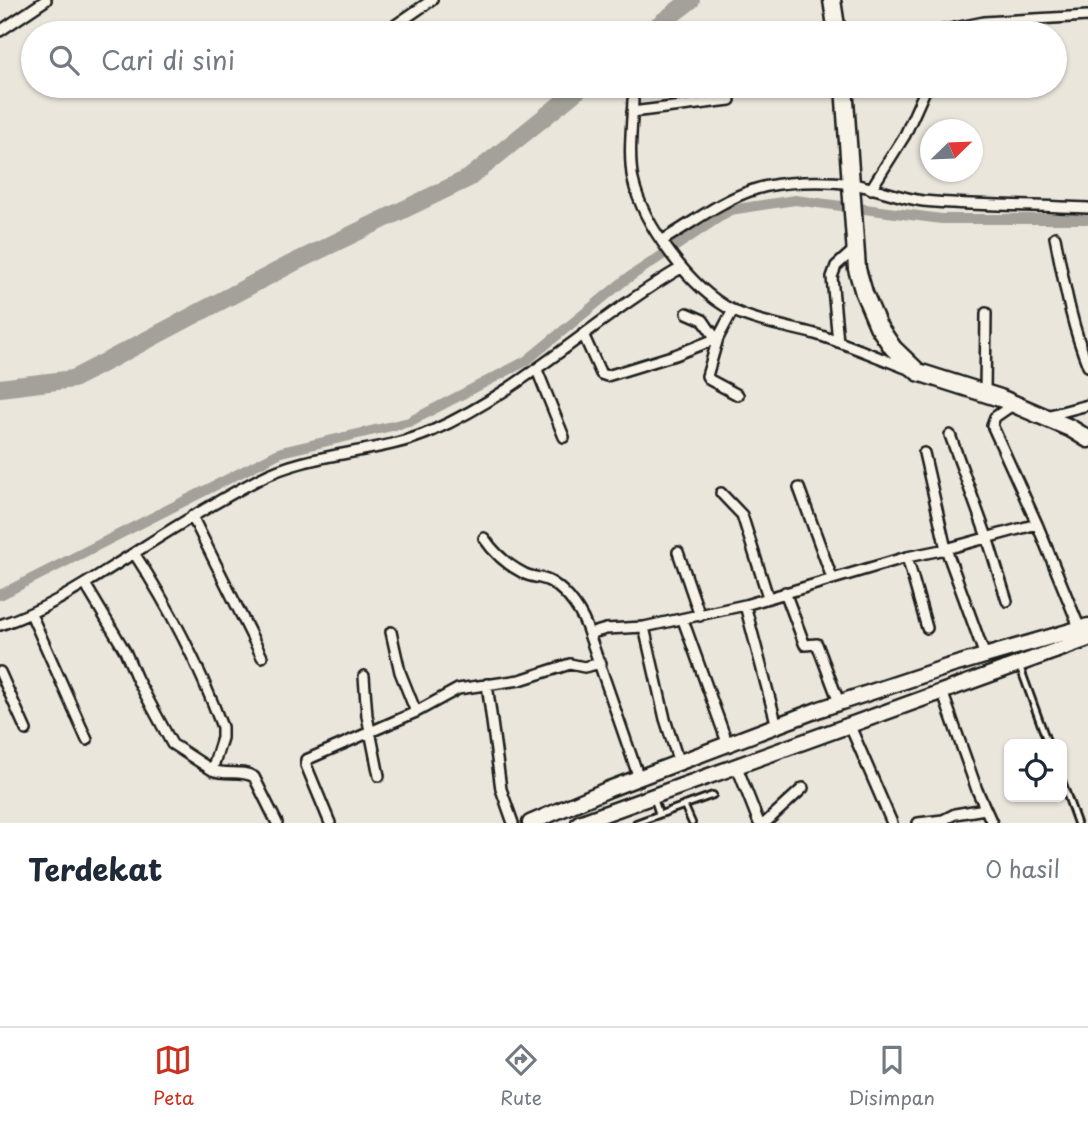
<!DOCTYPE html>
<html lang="id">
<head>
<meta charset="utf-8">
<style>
  body { margin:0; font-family:"Playpen Sans",sans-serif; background:#f2f2f3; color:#1f2937 }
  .controls { position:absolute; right:21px; bottom:21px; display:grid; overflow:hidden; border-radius:10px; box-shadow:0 2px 5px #0004 }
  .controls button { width:63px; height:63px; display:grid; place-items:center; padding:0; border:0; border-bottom:2px solid #e0e1e3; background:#fff; color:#1f2937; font:35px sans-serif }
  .compass { position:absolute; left:920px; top:119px; width:63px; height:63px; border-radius:50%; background:#fff; box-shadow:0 2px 5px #0004; rotate:67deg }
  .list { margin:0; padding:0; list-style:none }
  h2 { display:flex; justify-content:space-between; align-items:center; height:91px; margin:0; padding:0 28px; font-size:30px }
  h2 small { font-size:23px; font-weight:400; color:#747a83 }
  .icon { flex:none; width:38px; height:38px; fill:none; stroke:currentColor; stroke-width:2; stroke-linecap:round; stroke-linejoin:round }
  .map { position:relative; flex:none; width:1088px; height:823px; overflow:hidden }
  .search { position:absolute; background:#fff; box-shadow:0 2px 5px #0004; left:21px; right:21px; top:21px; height:77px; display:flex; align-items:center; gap:18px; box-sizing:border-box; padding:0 24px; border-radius:38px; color:#747a83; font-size:26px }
  .sheet { height:203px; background:#fff }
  nav { display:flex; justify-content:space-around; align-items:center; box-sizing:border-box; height:98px; border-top:2px solid #e0e1e3; background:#fff; font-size:19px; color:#747a83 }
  nav a { display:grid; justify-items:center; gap:4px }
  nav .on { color:#c8321e }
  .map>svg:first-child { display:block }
</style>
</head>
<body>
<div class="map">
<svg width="1088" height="823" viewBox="0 0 1088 823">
  <rect width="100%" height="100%" fill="#eae6dc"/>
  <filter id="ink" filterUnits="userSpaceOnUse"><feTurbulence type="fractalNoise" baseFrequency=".0143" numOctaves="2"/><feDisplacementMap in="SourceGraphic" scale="14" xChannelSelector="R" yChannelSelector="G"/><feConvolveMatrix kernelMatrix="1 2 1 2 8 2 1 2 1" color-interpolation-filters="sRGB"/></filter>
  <g filter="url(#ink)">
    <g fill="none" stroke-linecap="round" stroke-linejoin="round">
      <path stroke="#a3a19a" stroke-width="10" d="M0,595L281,452L409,422L526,361L625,280L730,210L795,200L942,219H1088"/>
      <path stroke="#a3a19a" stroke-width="18" d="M648,33L691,0
        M0,388L73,379L293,263L469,178L583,86"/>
      <defs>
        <path id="lane" d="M1020,667L1048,744
          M1062,781L1077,823
          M654,799L659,814
          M684,805L692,823
          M636,823L713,795"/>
        <path id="street" d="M0,31L46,0
          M384,33L432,0
          M930,33L984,22L1088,16
          M633,100C632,126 628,155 633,180C643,225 691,289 732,310C756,322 789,327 815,334C848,344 879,358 911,370
          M632,112L730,100
          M871,189L905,135L927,86
          M1055,237C1064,282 1071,324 1088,366
          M663,240C694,222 721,200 756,189C781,181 825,180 851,184C875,187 899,198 923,201C978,206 1033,205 1088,208
          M687,313L703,320L716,339
          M583,334L601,374L607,376L675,355L718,338L733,310
          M718,338L707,376L710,380L738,395
          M838,342L832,277L836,266L855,249
          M537,370L564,437
          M985,393L986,313
          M1014,404L995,417L992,425L1037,524L1080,629
          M1046,416L1088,405
          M950,435L987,537L1007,601
          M924,453L946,549L985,656
          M799,488L832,578
          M721,493L742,515L768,597
          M192,516L262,657
          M484,538C494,553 509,566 525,574C534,578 543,577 551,582C569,593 583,614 589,634
          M678,552L700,616
          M134,553C170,608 199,665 222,727V738L212,770
          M907,557L927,628
          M85,584L125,651L137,679L172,744L212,770C226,776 241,769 254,777L277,823
          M785,592L804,643L805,645L817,644L839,702
          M745,605L777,726
          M31,614L87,740
          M683,620L728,745
          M0,625C51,608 86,583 131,555C173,528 215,502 259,479C311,451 378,455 432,431C524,390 595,318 681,268
          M644,627L665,719L679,763
          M391,632L400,672L416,712
          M0,672L26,730
          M364,676L367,716L379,776
          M487,684L501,789L513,823
          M942,691L977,790L992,823
          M850,726L892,823
          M737,767L759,823
          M639,778L589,634L606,629L644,627L745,605L907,557L946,549L1037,524
          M943,820L955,814L985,809
          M330,823L306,765V760L416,712L458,689L520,680L570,664L584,667L601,663
          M765,823L803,788
          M918,823L943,820L944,823"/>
        <path id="primary" d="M530,823L609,789L820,709L950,666L1088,626
          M579,823L1088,639"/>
        <path id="highway" d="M832,0L837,33
          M844,86L857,269L864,293L878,326L893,348L918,372L1000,398L1070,428L1088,439"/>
      </defs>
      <use href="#lane" stroke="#1c1c1c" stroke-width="10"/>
      <use href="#street" stroke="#1c1c1c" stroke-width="14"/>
      <use href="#primary" stroke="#1c1c1c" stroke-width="19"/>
      <use href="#highway" stroke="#1c1c1c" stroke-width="21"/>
      <use href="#lane" stroke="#f7f3e8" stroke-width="4.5"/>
      <use href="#street" stroke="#f7f3e8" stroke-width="9"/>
      <use href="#primary" stroke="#f7f3e8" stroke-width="14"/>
      <use href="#highway" stroke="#f7f3e8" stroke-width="16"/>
    </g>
  </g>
</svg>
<div class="controls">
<button><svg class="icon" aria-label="locate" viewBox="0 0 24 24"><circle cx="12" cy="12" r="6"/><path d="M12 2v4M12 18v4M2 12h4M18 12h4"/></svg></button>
</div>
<svg class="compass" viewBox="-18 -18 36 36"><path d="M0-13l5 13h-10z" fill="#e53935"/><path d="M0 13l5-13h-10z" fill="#747a83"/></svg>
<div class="search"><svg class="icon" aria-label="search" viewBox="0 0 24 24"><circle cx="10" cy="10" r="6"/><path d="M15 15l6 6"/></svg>Cari di sini</div>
</div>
<section class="sheet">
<h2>Terdekat<small>0 hasil</small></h2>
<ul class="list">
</ul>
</section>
<nav>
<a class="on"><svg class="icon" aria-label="map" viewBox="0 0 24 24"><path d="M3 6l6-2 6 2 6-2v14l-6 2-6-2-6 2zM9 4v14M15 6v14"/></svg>Peta</a>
<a><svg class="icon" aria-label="directions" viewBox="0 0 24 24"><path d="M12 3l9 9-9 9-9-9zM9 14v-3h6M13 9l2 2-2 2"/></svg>Rute</a>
<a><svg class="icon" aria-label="saved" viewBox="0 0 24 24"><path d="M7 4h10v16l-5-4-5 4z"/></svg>Disimpan</a>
</nav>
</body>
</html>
